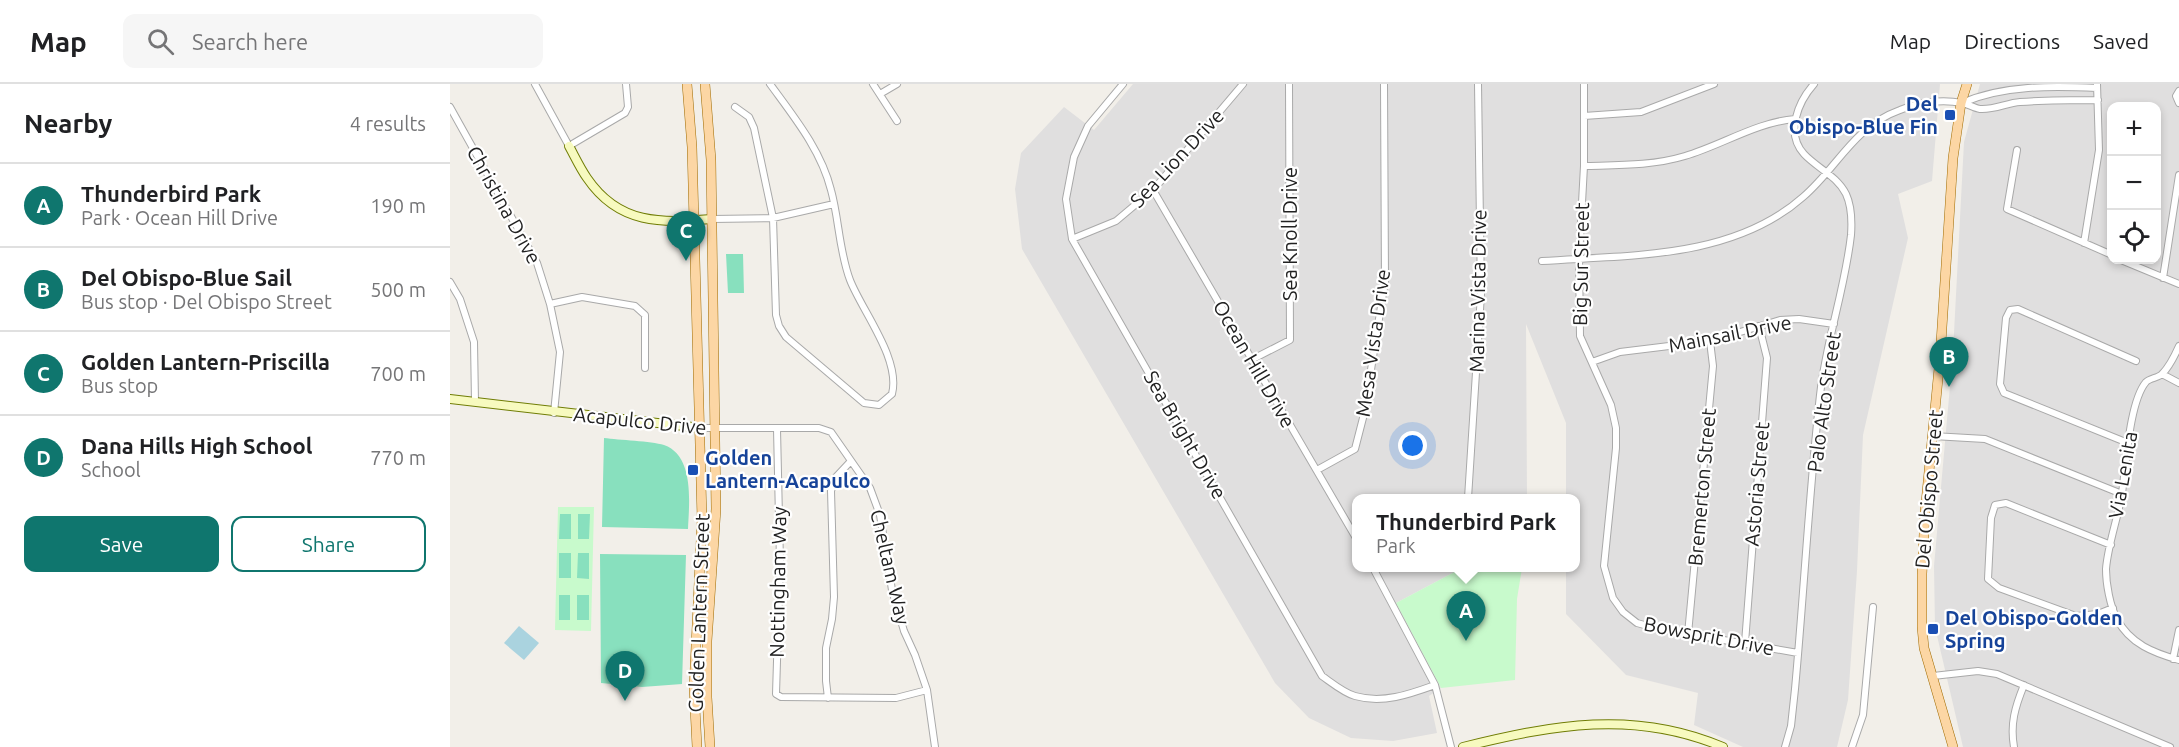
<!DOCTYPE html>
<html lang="en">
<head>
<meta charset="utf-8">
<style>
  body { margin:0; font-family:Ubuntu,sans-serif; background:#f6f6f6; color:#202124 }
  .controls { position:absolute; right:18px; top:18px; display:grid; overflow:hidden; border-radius:12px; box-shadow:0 3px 9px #0003 }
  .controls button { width:54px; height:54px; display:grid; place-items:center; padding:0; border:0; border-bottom:2px solid #e0e0e0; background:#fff; color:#202124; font:30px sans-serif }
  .you { position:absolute; left:963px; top:362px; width:21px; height:21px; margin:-15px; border:4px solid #fff; border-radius:50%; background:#1a73e8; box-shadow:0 0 0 9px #1a73e833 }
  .badge { display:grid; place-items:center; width:39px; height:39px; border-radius:50%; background:#0f766e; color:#fff; font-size:20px; font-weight:700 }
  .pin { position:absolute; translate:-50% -50px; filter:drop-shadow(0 2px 3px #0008) }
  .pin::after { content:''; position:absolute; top:32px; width:21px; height:18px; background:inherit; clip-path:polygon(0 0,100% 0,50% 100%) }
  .popup { position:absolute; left:902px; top:410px; width:228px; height:78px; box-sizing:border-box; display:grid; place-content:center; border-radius:12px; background:#fff; filter:drop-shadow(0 2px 4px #0005); font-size:20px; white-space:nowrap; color:#757577 }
  .popup b { font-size:22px; color:#202124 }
  .popup::after { content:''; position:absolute; left:50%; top:100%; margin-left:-12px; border:12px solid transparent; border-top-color:#fff }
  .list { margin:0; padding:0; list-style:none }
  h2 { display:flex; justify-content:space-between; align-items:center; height:78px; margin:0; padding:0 24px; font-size:26px }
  h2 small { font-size:20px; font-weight:400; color:#757577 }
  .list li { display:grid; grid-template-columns:39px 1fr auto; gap:18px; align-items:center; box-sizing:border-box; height:84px; padding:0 24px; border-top:2px solid #e0e0e0 }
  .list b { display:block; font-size:22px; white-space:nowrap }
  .list p { margin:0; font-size:20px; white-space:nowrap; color:#757577 }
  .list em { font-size:20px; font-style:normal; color:#757577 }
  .actions { display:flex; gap:12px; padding:18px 24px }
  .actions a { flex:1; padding:14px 0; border:2px solid #0f766e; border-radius:12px; text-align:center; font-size:21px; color:#0f766e }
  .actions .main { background:#0f766e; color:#fff }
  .icon { flex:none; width:33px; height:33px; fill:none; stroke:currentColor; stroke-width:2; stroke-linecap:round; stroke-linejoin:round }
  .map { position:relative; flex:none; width:1729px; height:663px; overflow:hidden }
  header { display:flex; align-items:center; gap:36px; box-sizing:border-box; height:84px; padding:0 30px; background:#fff; border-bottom:2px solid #e0e0e0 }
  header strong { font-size:28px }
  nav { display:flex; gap:33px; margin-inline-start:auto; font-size:21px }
  .search { width:420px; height:54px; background:#f6f6f6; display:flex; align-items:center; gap:15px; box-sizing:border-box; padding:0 21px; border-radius:12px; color:#757577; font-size:22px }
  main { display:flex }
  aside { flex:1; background:#fff }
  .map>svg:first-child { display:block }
</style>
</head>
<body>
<header>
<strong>Map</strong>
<div class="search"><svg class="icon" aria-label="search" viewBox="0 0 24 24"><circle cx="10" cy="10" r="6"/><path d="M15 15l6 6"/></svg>Search here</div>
<nav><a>Map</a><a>Directions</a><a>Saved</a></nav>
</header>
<main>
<aside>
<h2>Nearby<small>4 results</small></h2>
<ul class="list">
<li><span class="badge">A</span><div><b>Thunderbird Park</b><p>Park · Ocean Hill Drive</p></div><em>190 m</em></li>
<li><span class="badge">B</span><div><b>Del Obispo-Blue Sail</b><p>Bus stop · Del Obispo Street</p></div><em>500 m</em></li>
<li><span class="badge">C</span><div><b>Golden Lantern-Priscilla</b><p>Bus stop</p></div><em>700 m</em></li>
<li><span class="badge">D</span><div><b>Dana Hills High School</b><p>School</p></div><em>770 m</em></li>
</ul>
<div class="actions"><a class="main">Save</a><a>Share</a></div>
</aside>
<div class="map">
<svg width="1729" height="663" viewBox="0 0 1729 663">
  <rect width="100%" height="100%" fill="#f2efe9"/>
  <path fill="#e0dfdf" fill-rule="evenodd" d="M683,0H1490L1482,97L1448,110L1458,154L1413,351L1407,487L1398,616L1387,663H1293L1244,641L1248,609L1176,591L1116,530V484H1126V414H1116V339L1076,240L1077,414H906V484H1012L946,519L991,604L979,612L987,649L943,657L901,654L859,634L825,599L572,165L565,105L571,69L614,23L644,46Z
    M1530,0H1729V663H1513L1485,543L1484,482L1503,268L1514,58ZM1662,22H1706V176H1662Z"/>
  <path fill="#c8facc" d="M108,423H144L141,547L105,546Z
    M1012,484H1072L1067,515L1065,596L991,604L946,519Z"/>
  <path fill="#88e0be" d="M276,170H293L294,209H278Z
    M154,354C169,356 201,357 214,361C245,372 239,420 238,445L152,443Z
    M110,430H121V455H109Z
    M128,430H140L139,455H128Z
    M109,469H121V494H109Z
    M128,469H139V495L127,494Z
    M150,470L236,471L232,600L192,603L151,599Z
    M109,511H120V536H109Z
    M127,511H139V536H127Z"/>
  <path fill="#aad3df" d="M69,542L89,559L74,576L54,559Z"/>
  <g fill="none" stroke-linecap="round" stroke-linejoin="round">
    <defs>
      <path id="street" d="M85,0L119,62L175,29L178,23L176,0
        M423,0L447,37
        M673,0L638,42L624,73L616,115L622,155L872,592C882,599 894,609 905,612C933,620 960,610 985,601
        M1134,0V82L1129,174L1130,252L1161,321L1166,344V364L1154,482L1163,514L1173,528L1187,539L1205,544L1348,569
        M1729,7L1726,12L1729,19
        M430,10L447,0
        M1512,19C1553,1 1602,2 1647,4
        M0,23L87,179L100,220L110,268L104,329
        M285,23L299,33L304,44L323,134L326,231L329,242L336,253L414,319L429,321L442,310C451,275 412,227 400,196C389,167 389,135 381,106C371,66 344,33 320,0
        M1134,32L1191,28L1264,0
        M1567,66L1557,125L1662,171
        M1134,82C1168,81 1202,82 1235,72C1272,61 1307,38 1345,35
        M703,106L906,454
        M262,135L323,134L384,120
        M622,155L666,137L704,105L793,0
        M1634,159L1649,66L1647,0
        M1671,176L1729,200
        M1092,177C1180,171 1283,175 1353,113C1388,83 1403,43 1450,26C1469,18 1492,15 1512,19C1518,20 1524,24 1530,25C1544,26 1557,19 1570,18C1596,16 1622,16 1648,16
        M1713,194L1729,91
        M0,198L10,215L24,258L25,318
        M100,220L132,213L185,222L195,231V284
        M1729,262C1725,271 1719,283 1712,290C1708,294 1700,294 1696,298C1679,318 1676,383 1672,409C1668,434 1658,460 1656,485C1656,500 1660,522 1667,535C1680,560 1704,569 1729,576
        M801,276L840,256L839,0
        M1142,278L1170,268L1260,257L1330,236L1349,235L1384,240
        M1712,290L1729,299
        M251,344H369L381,348L420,404L430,431L442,506L454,547L465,571L477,606L485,663
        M327,345L330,478L326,610L331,613L446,614L477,606
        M1483,352L1535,355L1672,410
        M1678,359L1554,309L1550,300L1556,234L1560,226L1568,225L1686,277
        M867,386L905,365L914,330L935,197L934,0
        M1018,414L1031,210L1028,0
        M1661,461L1556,419L1545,421L1541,434L1538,495L1549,504L1626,532L1648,530L1663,524
        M923,484L985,601L1001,663
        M1238,550L1263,282L1260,257
        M1295,559L1317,274L1309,242
        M1723,575L1729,546
        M1483,592L1528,587L1547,590L1720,663
        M378,614L376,597V564L382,535L384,513L381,407L385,394L400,378
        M1335,663L1341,642L1345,605C1354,508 1359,409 1370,311C1376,257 1395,205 1401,151C1402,137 1402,123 1396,110C1387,92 1367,84 1354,70C1335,49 1348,18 1364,0
        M1402,663L1413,631L1423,523
        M1564,663C1560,640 1565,623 1574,601"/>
      <path id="secondary" d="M119,62C125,73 130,84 137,94C169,141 211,139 262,135
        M0,315L251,344
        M1013,663C1102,641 1184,625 1273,663"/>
      <path id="primary" d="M237,0L242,63L252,435L244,604L247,663
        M255,0L261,76L266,425L257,557V613L260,663
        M1503,663L1474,564L1472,543V490L1475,429L1490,274L1503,74L1511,19L1517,0"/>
    </defs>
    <use href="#street" stroke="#a9a9a9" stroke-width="8"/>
    <use href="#secondary" stroke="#707d05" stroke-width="10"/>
    <use href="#primary" stroke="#a06b00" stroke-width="10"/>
    <use href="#street" stroke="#fff" stroke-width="6"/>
    <use href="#secondary" stroke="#f7fabf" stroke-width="8"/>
    <use href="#primary" stroke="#fcd6a4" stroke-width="9"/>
  </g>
  <g fill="#1a4fb4" stroke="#fff" stroke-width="2">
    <rect x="1494" y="25" width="12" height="12" rx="3"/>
    <rect x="237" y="380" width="12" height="12" rx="3"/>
    <rect x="1477" y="539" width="12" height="12" rx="3"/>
  </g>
  <g text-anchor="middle" stroke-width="4.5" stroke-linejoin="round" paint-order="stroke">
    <g font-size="20" font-weight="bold" fill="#164399" stroke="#fff" text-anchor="start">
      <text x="1488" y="27" text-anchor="end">Del<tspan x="1488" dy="23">Obispo-Blue Fin</tspan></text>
      <text x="255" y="381">Golden<tspan x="255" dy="23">Lantern-Acapulco</tspan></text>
      <text x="1495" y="541">Del Obispo-Golden<tspan x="1495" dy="23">Spring</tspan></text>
    </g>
    <g font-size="20" fill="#222" stroke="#fff">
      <text transform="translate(727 74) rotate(-47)" y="7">Sea Lion Drive</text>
      <text transform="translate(54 121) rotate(61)" y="7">Christina Drive</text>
      <text transform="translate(840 150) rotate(-90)" y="7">Sea Knoll Drive</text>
      <text transform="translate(1131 180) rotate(-89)" y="7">Big Sur Street</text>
      <text transform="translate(1028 207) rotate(-89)" y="7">Marina Vista Drive</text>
      <text transform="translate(1280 250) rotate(-11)" y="7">Mainsail Drive</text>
      <text transform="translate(923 259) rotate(-82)" y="7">Mesa Vista Drive</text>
      <text transform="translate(804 280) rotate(60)" y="7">Ocean Hill Drive</text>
      <text transform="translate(1374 318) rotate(-82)" y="7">Palo Alto Street</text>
      <text transform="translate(190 337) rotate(6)" y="7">Acapulco Drive</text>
      <text transform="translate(735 351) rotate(60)" y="7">Sea Bright Drive</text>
      <text transform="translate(1673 391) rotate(-80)" y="7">Via Lenita</text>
      <text transform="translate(1307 400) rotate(-85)" y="7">Astoria Street</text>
      <text transform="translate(1252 403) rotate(-85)" y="7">Bremerton Street</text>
      <text transform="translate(1479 405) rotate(-85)" y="7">Del Obispo Street</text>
      <text transform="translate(440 483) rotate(77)" y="7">Cheltam Way</text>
      <text transform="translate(328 498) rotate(-89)" y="7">Nottingham Way</text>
      <text transform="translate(249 529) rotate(-88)" y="7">Golden Lantern Street</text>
      <text transform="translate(1259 552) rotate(11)" y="7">Bowsprit Drive</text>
    </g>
  </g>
</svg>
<div class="controls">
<button>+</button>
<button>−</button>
<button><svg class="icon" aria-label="locate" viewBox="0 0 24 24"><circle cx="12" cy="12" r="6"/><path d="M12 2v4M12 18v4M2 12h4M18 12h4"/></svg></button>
</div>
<div class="you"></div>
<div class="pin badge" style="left:1016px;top:557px">A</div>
<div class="popup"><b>Thunderbird Park</b>Park</div>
<div class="pin badge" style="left:1499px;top:303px">B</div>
<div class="pin badge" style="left:236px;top:177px">C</div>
<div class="pin badge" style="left:175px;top:617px">D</div>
</div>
</main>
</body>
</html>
